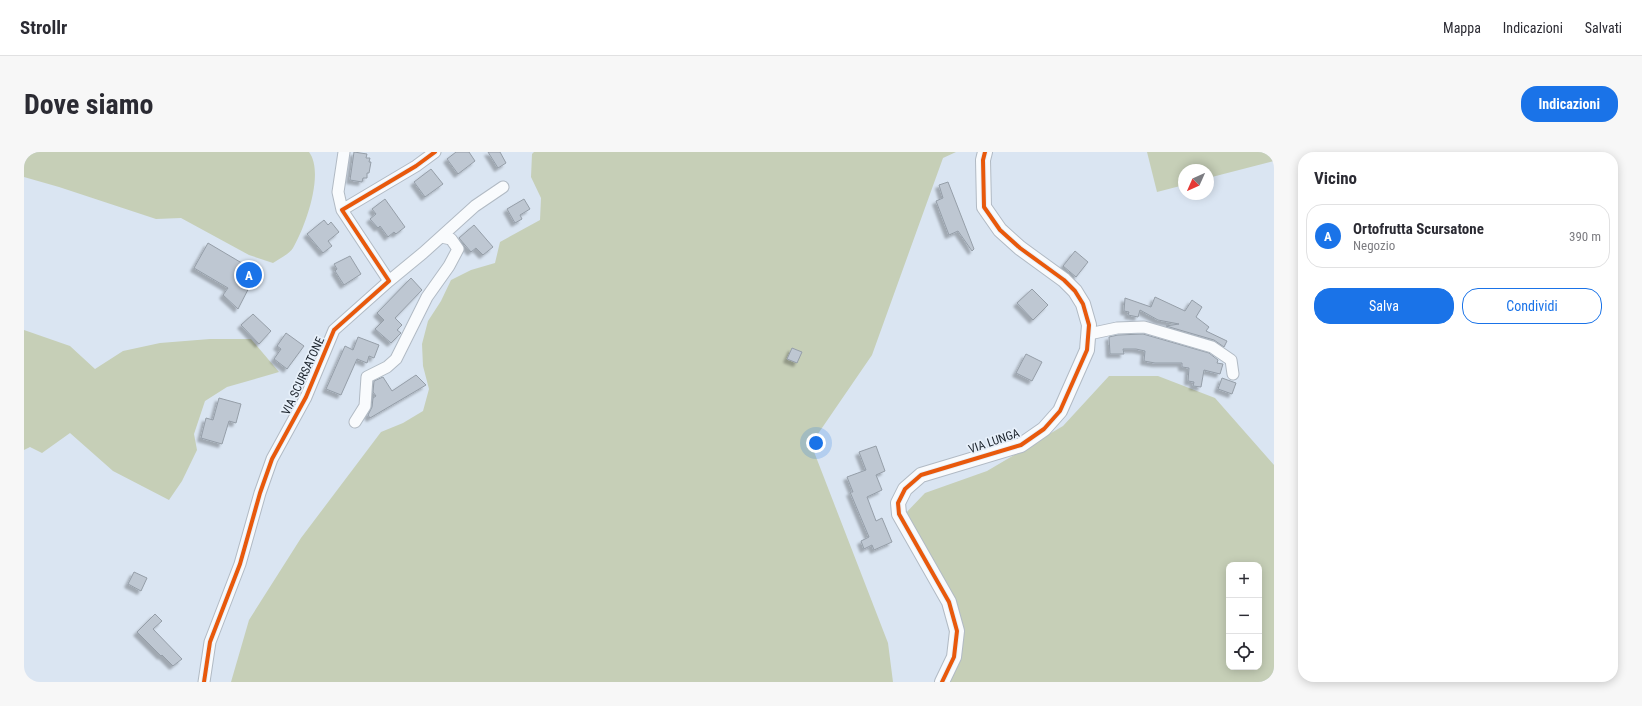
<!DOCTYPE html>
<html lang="it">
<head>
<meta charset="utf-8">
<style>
  body { margin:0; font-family:"Roboto Condensed",sans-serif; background:#f7f7f7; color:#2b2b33 }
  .controls { position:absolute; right:12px; bottom:12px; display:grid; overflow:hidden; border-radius:8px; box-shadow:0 2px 10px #0003 }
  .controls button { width:36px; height:36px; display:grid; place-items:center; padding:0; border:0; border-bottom:1px solid #e1e1e2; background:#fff; color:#2b2b33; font:20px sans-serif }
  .compass { position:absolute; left:1154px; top:12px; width:36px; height:36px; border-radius:50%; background:#fff; box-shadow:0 2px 10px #0003; rotate:225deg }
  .you { position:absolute; left:792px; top:291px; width:14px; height:14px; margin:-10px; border:3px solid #fff; border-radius:50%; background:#1a73e8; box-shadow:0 0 0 6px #1a73e833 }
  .badge { display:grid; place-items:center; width:26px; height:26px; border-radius:50%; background:#1a73e8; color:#fff; font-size:13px; font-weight:700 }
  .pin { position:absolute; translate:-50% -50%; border:2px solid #fff; box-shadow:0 1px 4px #0006 }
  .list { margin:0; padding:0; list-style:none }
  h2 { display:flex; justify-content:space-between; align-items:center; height:52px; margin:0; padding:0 16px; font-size:17px }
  h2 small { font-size:13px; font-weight:400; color:#7c7c81 }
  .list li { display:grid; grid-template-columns:26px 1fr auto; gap:12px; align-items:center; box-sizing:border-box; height:64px; margin:0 8px 8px; padding:0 8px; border:1px solid #e1e1e2; border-radius:16px }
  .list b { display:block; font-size:15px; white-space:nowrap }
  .list p { margin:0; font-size:13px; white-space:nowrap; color:#7c7c81 }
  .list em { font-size:13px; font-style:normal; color:#7c7c81 }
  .actions { display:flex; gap:8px; padding:12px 16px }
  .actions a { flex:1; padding:9px 0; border:1px solid #1a73e8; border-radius:16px; text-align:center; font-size:14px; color:#1a73e8 }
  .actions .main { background:#1a73e8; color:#fff }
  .icon { flex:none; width:22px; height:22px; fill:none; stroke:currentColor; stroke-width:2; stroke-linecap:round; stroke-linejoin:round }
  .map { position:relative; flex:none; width:1250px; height:530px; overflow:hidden; border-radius:16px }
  header { display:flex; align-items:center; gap:24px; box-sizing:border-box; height:56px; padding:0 20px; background:#fff; border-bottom:1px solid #e1e1e2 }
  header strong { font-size:19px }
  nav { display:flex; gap:22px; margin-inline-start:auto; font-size:14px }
  .intro { display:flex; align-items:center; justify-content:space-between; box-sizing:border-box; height:96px; padding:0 24px }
  h1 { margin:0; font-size:28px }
  .button { padding:10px 18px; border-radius:16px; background:#1a73e8; color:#fff; font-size:14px; font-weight:700 }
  main { display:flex; gap:24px; padding:0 24px }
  aside { flex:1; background:#fff; border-radius:16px; box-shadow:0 2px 10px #0003 }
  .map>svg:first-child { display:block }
</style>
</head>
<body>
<header>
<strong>Strollr</strong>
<nav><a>Mappa</a><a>Indicazioni</a><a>Salvati</a></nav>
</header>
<div class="intro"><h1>Dove siamo</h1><a class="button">Indicazioni</a></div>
<main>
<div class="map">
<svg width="1250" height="530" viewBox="0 0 1250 530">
  <defs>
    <filter id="shadow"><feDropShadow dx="-3.5" dy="3.5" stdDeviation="1" flood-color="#0004"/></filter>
  </defs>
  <rect width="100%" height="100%" fill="#dae5f2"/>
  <path fill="#c6cfb7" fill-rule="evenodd" d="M0,0H285C301,21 281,76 269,96C265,102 255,107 249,111L225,103L157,66L132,67L35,35L0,25Z
    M510,0H932L919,6L848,203L787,292L864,491L869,530H207L225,468L277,386L357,280L379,271L399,259L405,237L399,214L398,192L404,169L417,149L427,128L447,118L471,111L476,90L516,68L517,46L507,25L508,2Z
    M1123,0H1250V9L1184,26V18H1160V33L1133,40Z
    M0,178L46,194L71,217L99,199L136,191L186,187H227L255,220L203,235L181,249L170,282L173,298L158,329L145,348L89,319L46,281L18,301L6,295L0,298Z
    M1085,224H1134L1191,246L1250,313V530H926L928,525L932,504L934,473L878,365L901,341L963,319L1039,274ZM1205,413H1235V515H1205Z"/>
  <path fill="#bec7d2" stroke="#959ea8" filter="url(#shadow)" d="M330,0L343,2L342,6H346L345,10H347L345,21H343V26H339L338,30L326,28Z
    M432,0H445L451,9L434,22L423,7Z
    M464,0H476L482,11L474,16Z
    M407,17L419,32L401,45L390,30Z
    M924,30L950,97L948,99L934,79L925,83L912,49L919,46L915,33Z
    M361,47L381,75L372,82L370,80L364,85L356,74L354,76L346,67L352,62L348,57Z
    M500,47L506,57L496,63L498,67L491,71L483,57Z
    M300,68L304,73L307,70L315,80L304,89L308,94L299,101L283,82Z
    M450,73L469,95L459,103L452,96L447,100L435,86Z
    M184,91L233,120L214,157L199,143L204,136L170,116Z
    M1051,99L1064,110L1052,125L1039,114Z
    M326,104L337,122L320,133L311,119L313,117L310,112Z
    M387,126L398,138L371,166L378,173L373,178L377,181L367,191L351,177L360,168L353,161Z
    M1008,137L1024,153L1009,168L993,151Z
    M1131,145L1161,159L1168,148L1178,155L1172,165L1185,175L1182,179L1203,189L1200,195L1190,188L1142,174L1155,172L1134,168L1116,158L1114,165L1104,163L1105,160L1100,159L1101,146L1127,155Z
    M229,162L247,179L235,192L217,173Z
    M262,181L280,194L263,217L250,207L257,197L253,194Z
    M1119,182L1185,201L1194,208L1193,211L1199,212L1196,222L1180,218L1177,235L1169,234L1170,230L1164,229L1165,216L1158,215V211H1131L1120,209L1121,199L1112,197H1099L1100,202H1086L1085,185L1094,183Z
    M334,185L355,193L350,206L345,204L343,211L333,207L317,243L302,237L321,194L329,198Z
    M768,196L778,200L773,211L763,207Z
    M1002,202L1018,210L1008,229L992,221Z
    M392,223L402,233L346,266L344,263L348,255L349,246L352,244L349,240L350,229L359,225L368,239Z
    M1198,226L1212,231L1208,242L1194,237Z
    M195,246L217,252L212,271L205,269L198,292L177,286L182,266L189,268Z
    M852,294L861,319L852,323L858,338L843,345L852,369L858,366L868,390L850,398L848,393L840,397L837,389L845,385L826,340H829L823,325L842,318L835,300Z
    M110,420L123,426L117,439L104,432Z
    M131,462L138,469L129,477L158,507L149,514L138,503L137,504L113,480Z"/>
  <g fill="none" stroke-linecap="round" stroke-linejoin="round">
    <defs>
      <path id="minor" d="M318,58L314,40L320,0
        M365,129L399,101L451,54L479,35
        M1065,182L1093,176L1120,175L1188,195L1207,208L1209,222
        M331,270L341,254L343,225L363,215L372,207L403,145L425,114L434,97L427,87L417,85
        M180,530L186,490L216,412L236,341L248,307L282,245L310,178L365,129L318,58L392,14L411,0"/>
      <path id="tertiary" d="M918,530L930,505L933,479L925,450L875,362L874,351L881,337L897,323L997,293L1020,277L1036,259L1063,198L1065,173L1059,152L1051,139L1040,128L996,96L976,78L960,55L959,8L961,0"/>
    </defs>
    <use href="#minor" stroke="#b1bac4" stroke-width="13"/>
    <use href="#tertiary" stroke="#b1bac4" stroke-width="16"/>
    <use href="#minor" stroke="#f9fbfd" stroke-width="11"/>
    <use href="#tertiary" stroke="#f9fbfd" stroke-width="14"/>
    <defs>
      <path id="cycleway" d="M180,530L186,490L216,412L236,341L248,307L282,245L310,178L365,129L318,58L392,14L411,0
        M918,530L930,505L933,479L925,450L875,362L874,351L881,337L897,323L997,293L1020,277L1036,259L1063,198L1065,173L1059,152L1051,139L1040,128L996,96L976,78L960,55L959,8L961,0"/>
    </defs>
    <use href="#cycleway" stroke="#e7f0fa" stroke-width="6"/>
    <use href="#cycleway" stroke="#e8590c" stroke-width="4"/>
  </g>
  <g text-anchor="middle" stroke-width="3.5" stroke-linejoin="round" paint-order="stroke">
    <g font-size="12" fill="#202831" stroke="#e7f0fa">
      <text transform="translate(279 224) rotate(-65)" y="4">VIA SCURSATONE</text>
      <text transform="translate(970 289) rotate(-19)" y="4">VIA LUNGA</text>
    </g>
  </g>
</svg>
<div class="controls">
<button>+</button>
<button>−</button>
<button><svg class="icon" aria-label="locate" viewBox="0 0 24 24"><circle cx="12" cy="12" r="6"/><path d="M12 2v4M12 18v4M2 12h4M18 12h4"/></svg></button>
</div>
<svg class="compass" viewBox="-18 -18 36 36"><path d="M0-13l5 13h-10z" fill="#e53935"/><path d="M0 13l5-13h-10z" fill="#7c7c81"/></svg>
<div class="you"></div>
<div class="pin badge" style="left:225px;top:123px">A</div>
</div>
<aside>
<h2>Vicino<small></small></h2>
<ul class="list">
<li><span class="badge">A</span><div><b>Ortofrutta Scursatone</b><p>Negozio</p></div><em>390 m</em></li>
</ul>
<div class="actions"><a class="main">Salva</a><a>Condividi</a></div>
</aside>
</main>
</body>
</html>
